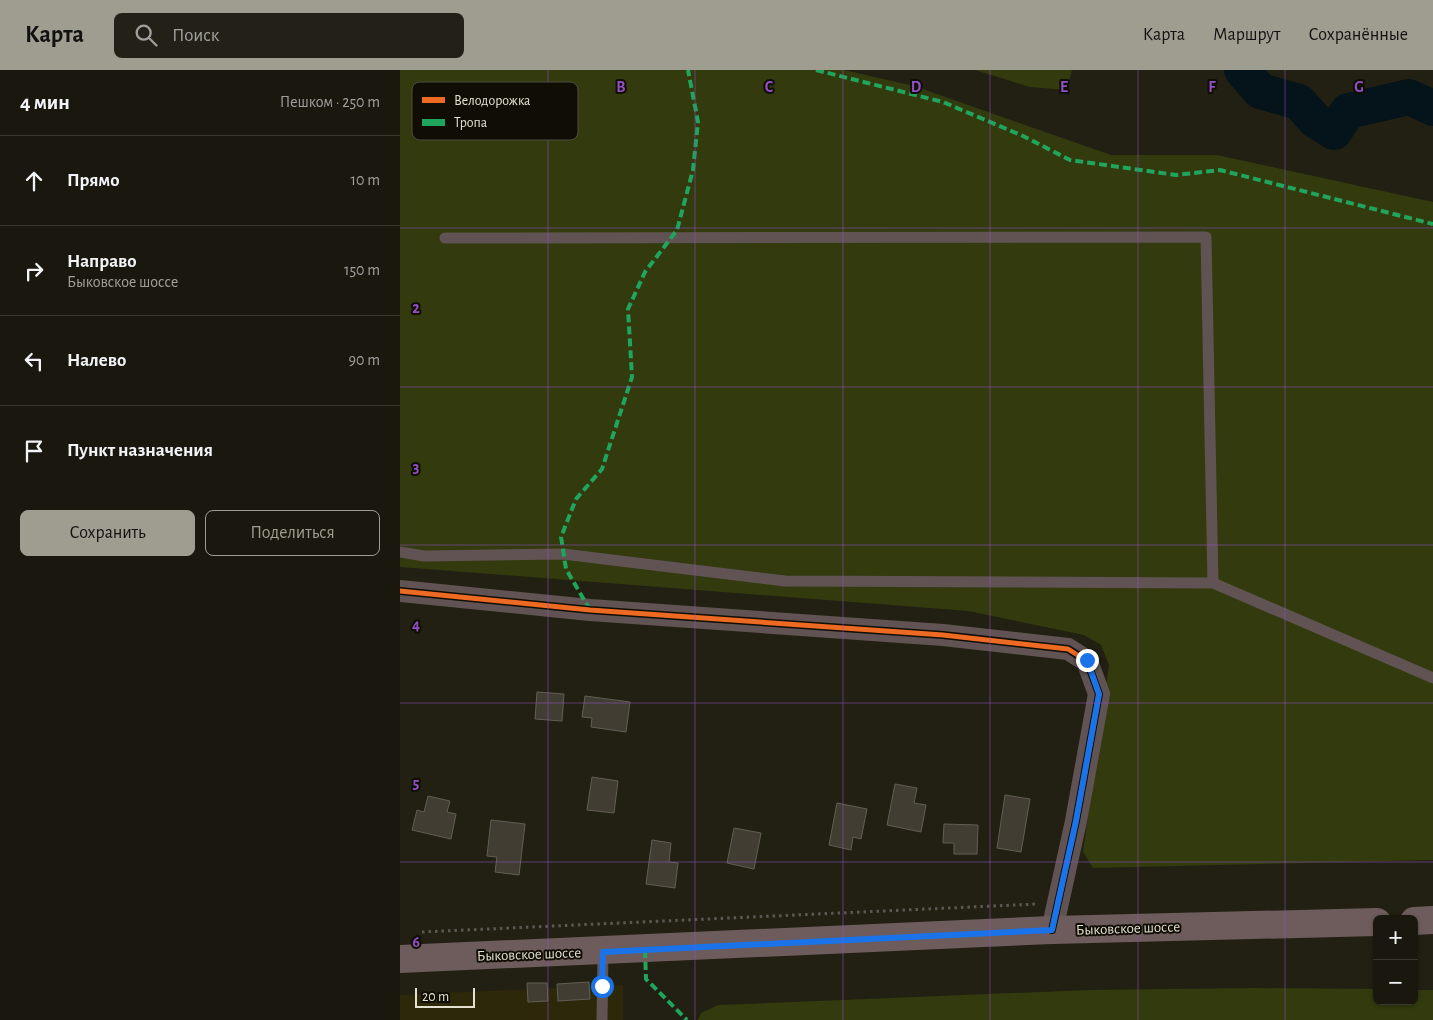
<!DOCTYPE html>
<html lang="ru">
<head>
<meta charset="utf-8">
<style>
  body { margin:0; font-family:"Alegreya Sans",sans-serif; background:#232117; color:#f1f3f6 }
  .controls { position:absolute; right:15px; bottom:15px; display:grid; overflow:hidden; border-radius:8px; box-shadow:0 1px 4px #0004 }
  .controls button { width:45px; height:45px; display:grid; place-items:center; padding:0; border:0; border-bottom:1px solid #38372e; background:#1a180e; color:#f1f3f6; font:25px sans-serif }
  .scale { position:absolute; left:15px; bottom:12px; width:60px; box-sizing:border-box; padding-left:5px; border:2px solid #e3e0d2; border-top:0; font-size:14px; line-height:18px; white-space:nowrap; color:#e3e0d2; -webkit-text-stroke:4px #0f0d04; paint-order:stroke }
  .stop { position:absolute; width:15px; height:15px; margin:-11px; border:4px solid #1a73e8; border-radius:50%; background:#fff }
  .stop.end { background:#1a73e8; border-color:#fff; box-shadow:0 1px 5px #0008 }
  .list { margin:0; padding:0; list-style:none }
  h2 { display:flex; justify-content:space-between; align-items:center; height:65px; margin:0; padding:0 20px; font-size:21px }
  h2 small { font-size:16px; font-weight:400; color:#9fa09e }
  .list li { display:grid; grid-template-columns:32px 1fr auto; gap:15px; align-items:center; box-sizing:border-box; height:90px; padding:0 20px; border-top:1px solid #38372e }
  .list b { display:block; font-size:19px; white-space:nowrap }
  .list p { margin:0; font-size:16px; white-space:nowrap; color:#9fa09e }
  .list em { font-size:16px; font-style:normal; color:#9fa09e }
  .actions { display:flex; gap:10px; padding:15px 20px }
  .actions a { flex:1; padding:11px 0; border:1px solid #9f9d8f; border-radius:8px; text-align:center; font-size:18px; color:#9f9d8f }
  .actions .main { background:#9f9d8f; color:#111 }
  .icon { flex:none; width:28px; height:28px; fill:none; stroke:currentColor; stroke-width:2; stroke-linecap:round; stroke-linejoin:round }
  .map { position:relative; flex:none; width:1033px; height:950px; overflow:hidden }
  header { display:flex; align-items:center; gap:30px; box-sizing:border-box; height:70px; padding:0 25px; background:#9f9d8f; color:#111 }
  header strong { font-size:24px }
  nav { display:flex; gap:28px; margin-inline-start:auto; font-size:18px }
  .search { width:350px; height:45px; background:#232117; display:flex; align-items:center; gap:12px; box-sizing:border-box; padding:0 18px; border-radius:8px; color:#9fa09e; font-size:19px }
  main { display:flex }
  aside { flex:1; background:#1a180e }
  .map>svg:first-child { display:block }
</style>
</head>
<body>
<header>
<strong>Карта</strong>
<div class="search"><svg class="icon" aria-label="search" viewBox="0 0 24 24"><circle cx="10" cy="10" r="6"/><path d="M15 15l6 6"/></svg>Поиск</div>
<nav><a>Карта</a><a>Маршрут</a><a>Сохранённые</a></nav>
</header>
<main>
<aside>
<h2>4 мин<small>Пешком · 250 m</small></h2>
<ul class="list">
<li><svg class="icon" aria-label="ahead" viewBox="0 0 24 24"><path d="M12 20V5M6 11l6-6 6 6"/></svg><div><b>Прямо</b></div><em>10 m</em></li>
<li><svg class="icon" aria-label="right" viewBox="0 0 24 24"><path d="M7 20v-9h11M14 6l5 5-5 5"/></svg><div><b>Направо</b><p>Быковское шоссе</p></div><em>150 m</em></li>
<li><svg class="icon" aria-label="left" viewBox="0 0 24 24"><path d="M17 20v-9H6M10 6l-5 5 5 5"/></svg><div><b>Налево</b></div><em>90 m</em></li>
<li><svg class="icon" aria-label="arrive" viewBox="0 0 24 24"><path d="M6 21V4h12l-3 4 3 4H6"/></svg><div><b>Пункт назначения</b></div></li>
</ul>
<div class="actions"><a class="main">Сохранить</a><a>Поделиться</a></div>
</aside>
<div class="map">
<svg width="1033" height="950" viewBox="0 0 1033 950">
  <rect width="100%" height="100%" fill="#222012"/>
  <path fill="#2e280a" d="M223,915V950H0V925Z"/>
  <path fill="#323a0e" d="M0,0H444L514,16L711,85H817L1033,132V790L693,798L683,782L709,595L701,575L684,565L568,541L0,497Z
    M575,0H671L672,1L666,20L630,17Z
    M856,918L977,919V931H1014V920H1033V950H298L301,943L318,935L689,920Z"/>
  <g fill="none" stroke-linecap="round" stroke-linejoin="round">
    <path stroke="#05131a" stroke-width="36" d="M842,0L860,21L899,32L915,50L934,62L948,41L1009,27L1033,38"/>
  </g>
  <path fill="#413d33" stroke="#635e55" d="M137,622L164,624L162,651L135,649Z
    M185,626L230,632L226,662L191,657L192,648L182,647Z
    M192,707L218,711L214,743L187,740Z
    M495,714L517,718L514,733L526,735L521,762L487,755Z
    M605,725L630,729L621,782L597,778Z
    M28,726L50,731L47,742L56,744L51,769L12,760L17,740L24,742Z
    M437,733L467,739L461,769L453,767L451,780L429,775Z
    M91,750L125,754L119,805L95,802L97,787L87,786Z
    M544,754L578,755L577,784H554V773H543Z
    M334,758L361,763L354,799L327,793Z
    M252,770L271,773L269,792L278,793L275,818L246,814Z
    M189,912L190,929L158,931L157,914Z
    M127,913H147L148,931L128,932Z"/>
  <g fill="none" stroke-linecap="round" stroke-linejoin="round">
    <path stroke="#5f5753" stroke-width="3" stroke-dasharray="2.5 4" stroke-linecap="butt" d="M22,862L637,834"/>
    <path stroke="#615353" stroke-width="11" d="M45,168L806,167L813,513L1033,608
      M0,482L24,486L163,484L385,511L813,513
      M202,950L203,882"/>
    <path stroke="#615353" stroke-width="22" d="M0,521L190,540L543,565L668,579L687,591L699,624L676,751L652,860"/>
    <path stroke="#6d5c5b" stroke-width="28" d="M1014,851L1033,850
      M0,889L652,860L977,852"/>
    <path stroke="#20a55d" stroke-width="4" stroke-dasharray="8 4" stroke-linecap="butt" d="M416,0L543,32L623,66L670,90L776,105L820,100L1033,154
      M190,540L166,499L161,467L176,429L202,399L232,307L228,239L245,202L277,160L293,100L298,52L288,0
      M245,880L246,909L287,950"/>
    <defs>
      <path id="cycleway" d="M0,521L190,540L543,565L668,579L687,591L699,624L676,751L652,860"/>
    </defs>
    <use href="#cycleway" stroke="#0f0d04" stroke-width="8"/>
    <use href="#cycleway" stroke="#ed6a23" stroke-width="5"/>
  </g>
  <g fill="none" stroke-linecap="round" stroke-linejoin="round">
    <path stroke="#1a73e8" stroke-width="6" d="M202,916L203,882L652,860L676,751L699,624L687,590"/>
  </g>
  <path fill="none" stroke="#9050c3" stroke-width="1" stroke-opacity="0.55" d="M148,0V950M295,0V950M443,0V950M590,0V950M738,0V950M885,0V950M0,158H1033M0,317H1033M0,475H1033M0,633H1033M0,792H1033"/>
  <g text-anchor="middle" stroke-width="4" stroke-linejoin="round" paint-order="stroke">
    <g font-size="15" fill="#e3e0d2" stroke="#0f0d04">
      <text transform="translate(728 858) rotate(-2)" y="5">Быковское шоссе</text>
      <text transform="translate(129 884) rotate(-2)" y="5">Быковское шоссе</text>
    </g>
  </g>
  <rect x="12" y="12" width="166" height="58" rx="8" fill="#0f0d04" stroke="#4f4c42" stroke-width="1"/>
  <rect x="22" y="27" width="23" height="6" fill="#ed6a23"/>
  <rect x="22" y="49" width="23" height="7" fill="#20a55d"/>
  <g font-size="14" fill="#e3e0d2">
    <text x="54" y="35">Велодорожка</text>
    <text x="54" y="57">Тропа</text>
  </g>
  <g font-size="16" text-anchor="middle" font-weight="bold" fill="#9050c3" stroke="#0f0d04" stroke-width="4" stroke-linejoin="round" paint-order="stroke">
    <text x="221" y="22">B</text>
    <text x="369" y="22">C</text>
    <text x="516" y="22">D</text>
    <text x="664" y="22">E</text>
    <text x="812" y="22">F</text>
    <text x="959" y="22">G</text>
    <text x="16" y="243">2</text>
    <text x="16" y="402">3</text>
    <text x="16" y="560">4</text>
    <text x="16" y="718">5</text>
    <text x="16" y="877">6</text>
  </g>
</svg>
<div class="controls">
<button>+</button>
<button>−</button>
</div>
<div class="scale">20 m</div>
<div class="stop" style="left:202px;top:916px"></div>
<div class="stop end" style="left:687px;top:590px"></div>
</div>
</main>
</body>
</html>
